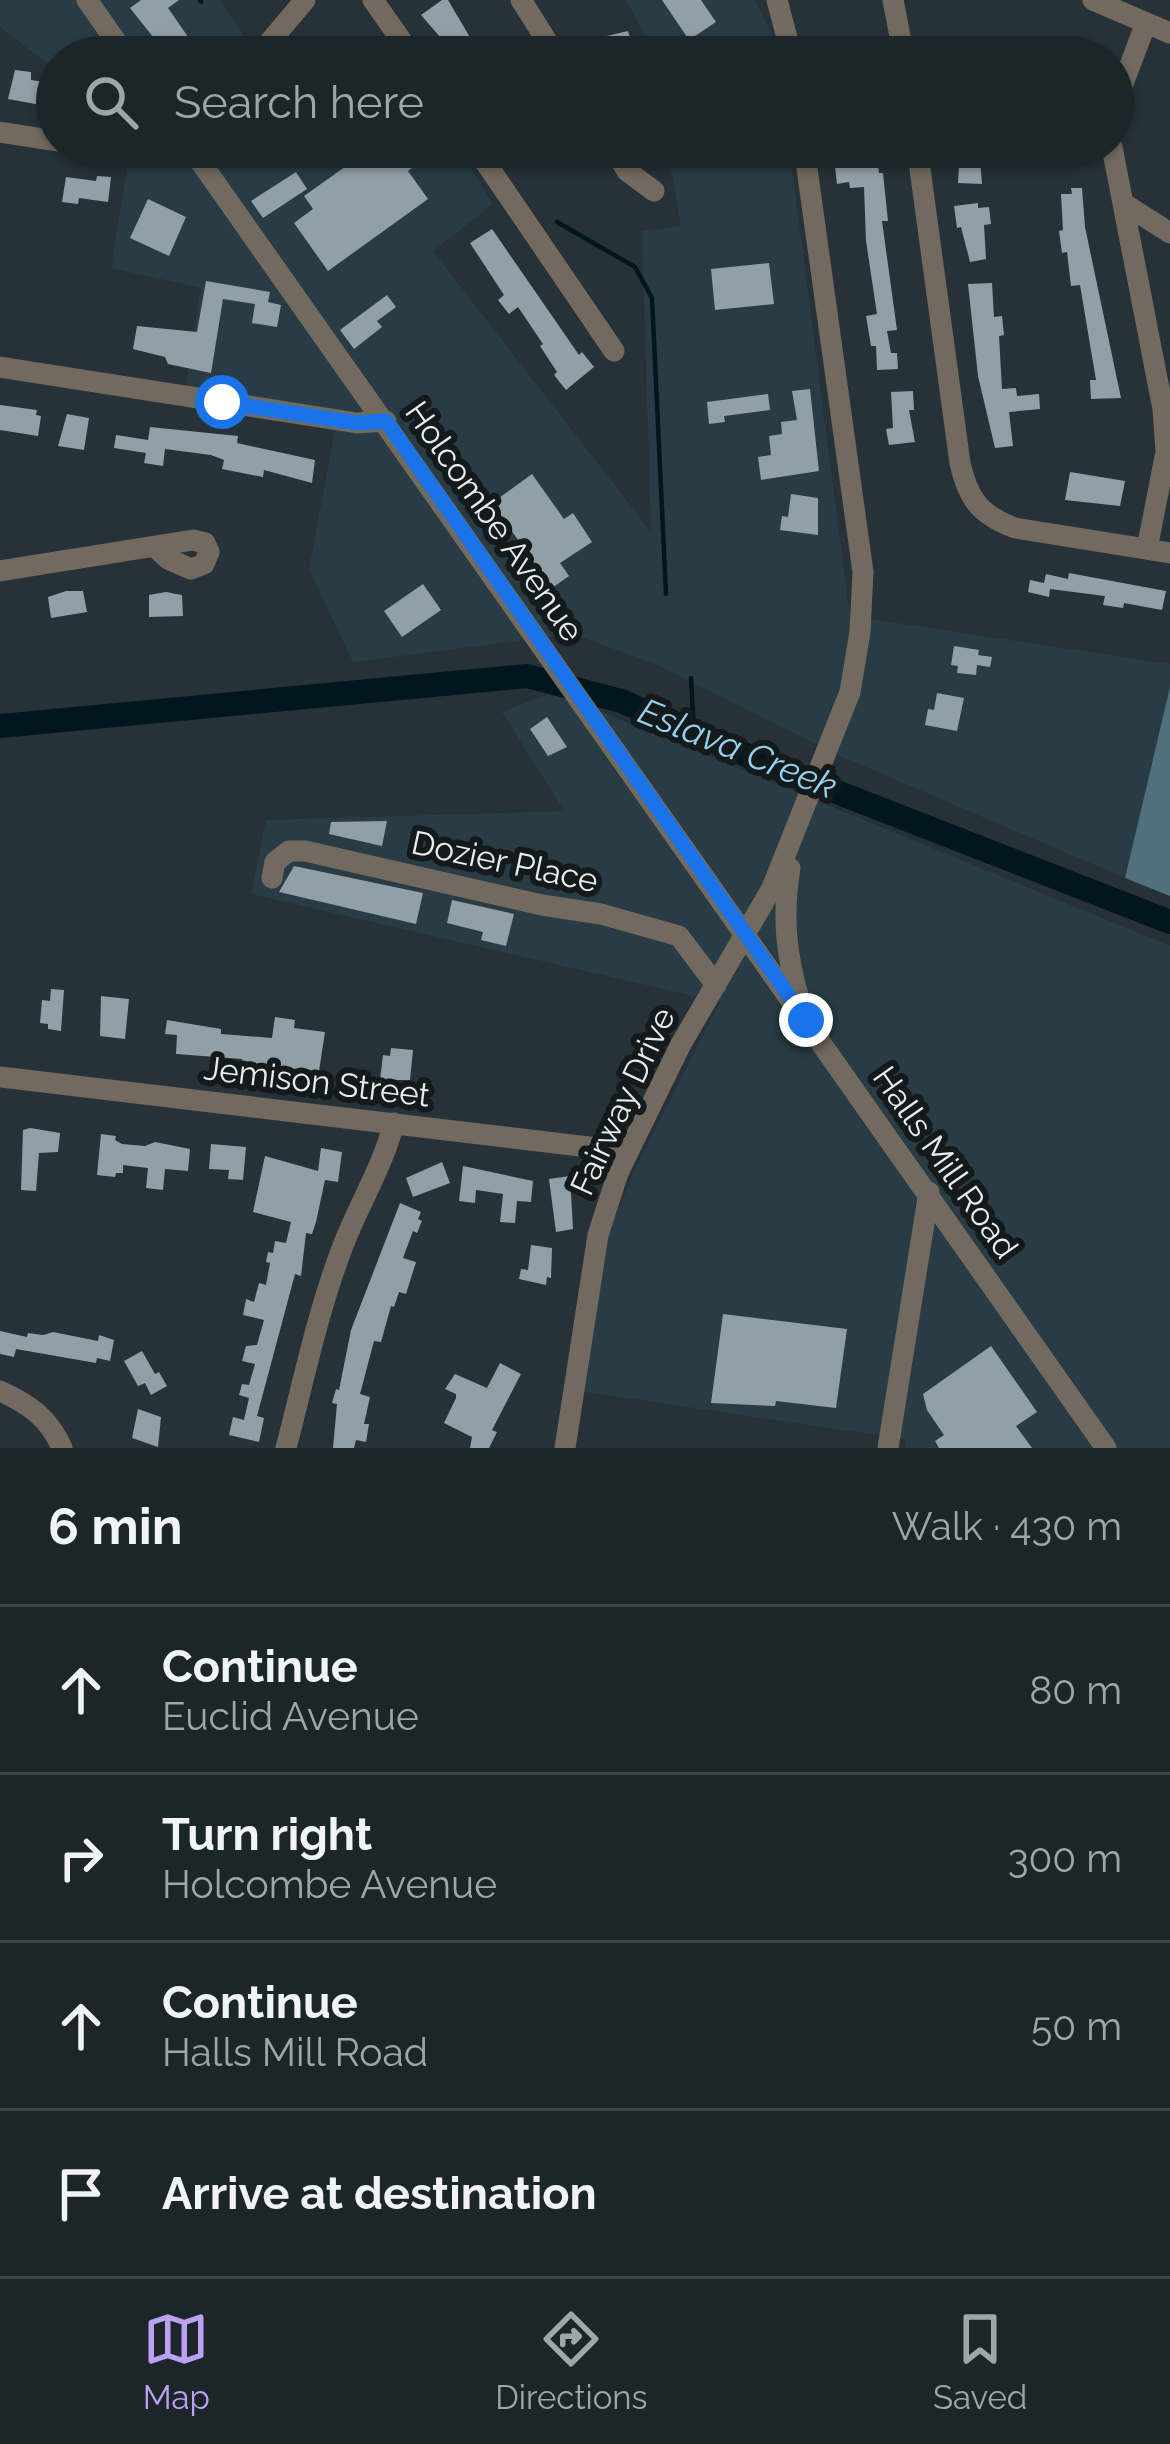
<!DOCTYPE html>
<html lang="en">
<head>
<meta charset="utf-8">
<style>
  body { margin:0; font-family:Raleway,sans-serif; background:#252e32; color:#f1f3f6 }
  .stop { position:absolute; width:36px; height:36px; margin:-27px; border:9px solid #1a73e8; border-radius:50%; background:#fff }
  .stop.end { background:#1a73e8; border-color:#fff; box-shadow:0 3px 12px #0008 }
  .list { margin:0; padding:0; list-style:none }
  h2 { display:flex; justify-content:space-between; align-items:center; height:156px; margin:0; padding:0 48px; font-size:51px }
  h2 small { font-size:39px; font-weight:400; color:#a0a5a8 }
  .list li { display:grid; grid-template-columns:78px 1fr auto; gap:36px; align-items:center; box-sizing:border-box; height:168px; padding:0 48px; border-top:3px solid #3a4347 }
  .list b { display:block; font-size:45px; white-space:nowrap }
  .list p { margin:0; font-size:39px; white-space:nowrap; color:#a0a5a8 }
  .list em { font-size:39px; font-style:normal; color:#a0a5a8 }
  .icon { flex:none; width:66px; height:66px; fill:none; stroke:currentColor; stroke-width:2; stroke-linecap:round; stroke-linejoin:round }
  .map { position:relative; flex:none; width:1170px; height:1448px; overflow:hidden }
  .search { position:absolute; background:#1c262a; box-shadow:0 3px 9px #0004; left:36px; right:36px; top:36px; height:132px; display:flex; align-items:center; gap:30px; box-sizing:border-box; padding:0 42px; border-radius:66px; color:#a0a5a8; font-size:45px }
  .sheet { height:828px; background:#1c262a }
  nav { display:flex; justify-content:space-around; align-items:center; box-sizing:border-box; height:168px; border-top:3px solid #3a4347; background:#1c262a; font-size:33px; color:#a0a5a8 }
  nav a { display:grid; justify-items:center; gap:6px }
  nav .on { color:#bca0f2 }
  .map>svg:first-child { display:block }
</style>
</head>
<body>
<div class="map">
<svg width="1170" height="1448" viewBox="0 0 1170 1448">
  <rect width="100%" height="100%" fill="#263238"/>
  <path fill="#293c45" d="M0,0H220L257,57H57V71L0,27Z
    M626,0H755L776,43L778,57H651L648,41Z
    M114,147H314L322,160L338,147H457L493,204L433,251L651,532L642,231L681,226L667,147H789L850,616L1170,664V687L1125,878L845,758L655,664L573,634L353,662L309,569L338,414L185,392L201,288L111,268L128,164Z
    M553,692L1170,946V1448H905V1439L580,1391L605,1241L636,1167L720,1002L251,894L266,820L564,811L502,712Z"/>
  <path fill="#50707e" d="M1170,687V896L1125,878Z"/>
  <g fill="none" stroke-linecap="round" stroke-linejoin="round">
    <path stroke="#01161f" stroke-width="4.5" d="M200,0L201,2
      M557,222L635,267L652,298L666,594
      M691,678L694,732"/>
    <path stroke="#01161f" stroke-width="24" d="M0,726L527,676L621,701L788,773L1170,922"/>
  </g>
  <path fill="#91a0a6" d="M141,0H179L168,8L202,57H169L130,8Z
    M442,0H448L471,39L453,52L421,15Z
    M662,0H701L716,22L689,40Z
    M628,31L633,48L589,57L585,41Z
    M15,70L31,72V80L57,84V108L8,99Z
    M373,147H411L421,161L408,171L428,199L328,271L294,223L313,209L304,196Z
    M858,147H876L879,173H883L888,221H882L897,330L887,331L891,353H897L898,369L877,370L876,346H871L866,316L877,314L866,241L864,187L850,188L849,182L837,184L835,167L859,164Z
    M960,147H979L982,184L958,183Z
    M296,172L307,189L263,218L251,201Z
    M97,176L111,177L108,202L79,198L78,204L62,202L66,177L96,181Z
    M1071,188H1082L1085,227L1121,398L1091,399L1090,380H1096L1080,285L1071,286L1067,252L1062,253L1059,231L1063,230L1061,194H1072Z
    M148,199L186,217L169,256L130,238Z
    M978,203V208L989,207L991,224L984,225L986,259L970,262L961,227L957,228L954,206Z
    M492,229L579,355L582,352L594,367L566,390L554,375L557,372L540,346L543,344L518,307L509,314L498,300L504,295L470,243Z
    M769,263L774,304L715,310L711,269Z
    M206,281L270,292L268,302L281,305L277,327L252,323L255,304L223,299L211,373L168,364L165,357L133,349L137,326L197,332Z
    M992,283L994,317L1002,316L1004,335L999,336L1002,389L1016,388L1017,396L1039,394L1040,409L1009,412L1013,446L995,448L978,376L968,284Z
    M387,295L396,307L377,321L382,327L354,349L340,330Z
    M810,389L819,471L761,480L758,457L771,455L769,436L782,434L781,422L797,420L792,391Z
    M913,391L914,410H909L915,442L889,445L886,429L893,428L891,392Z
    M768,394L770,410L724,416L725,422L709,424L707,402Z
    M0,405L37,410L36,415L41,416L38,436L0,430Z
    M67,414L89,418L84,450L58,446Z
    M150,427L238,436L237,443L315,460L312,483L264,470L263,477L222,469L224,460L211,455L165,449L163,466L144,463L146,453L114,448L116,435L148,440Z
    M1070,472L1125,481L1120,506L1065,500Z
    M532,474L564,519L573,513L592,542L560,563L569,576L552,588L492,503Z
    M791,494L818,498V535L780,530L782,516L788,517Z
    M1069,573L1166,591L1162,610L1124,603L1123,608L1103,605L1105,596L1050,589L1049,597L1028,592L1030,580L1044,583L1046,574L1068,579Z
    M423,584L441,610L402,637L384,611Z
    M66,591H83L87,612L51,618L48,597Z
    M166,592L182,595L183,616L149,617V595Z
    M954,646L979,650L978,655L992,657L990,667L977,665L976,675L957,673L958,666L951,665Z
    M937,693L964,698L957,731L925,725L928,709L934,710Z
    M547,717L567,747L548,756L530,729Z
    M387,821L382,846L329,834L331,822Z
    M294,866L423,893L416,924L279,892Z
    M452,900L514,914L506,946L481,940L483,932L447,923Z
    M51,989L64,990L61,1031L48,1029V1024L40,1023L42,1000L50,1001Z
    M101,996L129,999L125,1039L100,1036Z
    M275,1017L295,1020L294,1028L325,1032L319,1071L241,1064L242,1059L176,1054L177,1035L165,1034L167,1020L221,1029V1034L272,1038Z
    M391,1048L413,1050L410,1080H380L383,1055L390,1056Z
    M30,1128L60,1133L58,1152L39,1153L36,1191L21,1190L23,1130Z
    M101,1134L116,1136L115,1140L122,1144L145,1146L155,1142L190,1149L188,1171L165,1169L163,1190L146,1188L148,1168L123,1165V1173H116L115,1177L97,1175Z
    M211,1144L246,1147L243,1180L228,1179L229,1170L209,1169Z
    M321,1148L342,1152L338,1182L325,1180L316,1222L312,1234L306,1233L301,1276L295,1274L257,1416L264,1418L259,1442L229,1435L233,1417L244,1420L249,1398L239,1395L242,1384L249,1385L255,1364L242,1361L246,1346L257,1345L264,1320L243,1315L246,1299L254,1302L259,1283L266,1285L270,1263L266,1262L268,1252L273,1253L275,1241L286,1243L291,1222L253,1212L265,1156L318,1171Z
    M442,1162L450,1183L413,1197L406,1178Z
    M463,1166L533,1181L531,1202L517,1201L515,1223L500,1222L503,1194L476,1190L475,1203L459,1201Z
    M570,1176L573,1229L556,1232L549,1179Z
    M400,1203L421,1212L418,1219L422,1221L417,1233L413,1231L403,1258L416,1262L406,1294L399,1292L394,1307L391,1306L381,1342L374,1341L360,1394L370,1397L364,1424H369L366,1442L356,1440L354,1448H333L337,1404L332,1403L336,1389L339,1390L351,1330Z
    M531,1245L552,1248L551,1278L547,1277L546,1285L519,1279L521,1269L528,1270Z
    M723,1314L847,1329L836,1408L776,1401L775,1406L711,1403Z
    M0,1331L27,1337L28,1333L43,1335L53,1332L98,1341L99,1335L114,1340L110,1361L97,1358L96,1363L16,1349L14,1357L0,1354Z
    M991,1346L1037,1412L1016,1426L1032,1448H939L935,1441L944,1435L927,1410L923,1394Z
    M142,1351L155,1374L159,1372L167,1386L151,1395L145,1383L138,1386L124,1361Z
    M500,1363L521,1374L492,1430L497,1432L489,1448H470L472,1437L444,1423L456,1398V1394L445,1389L455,1374L487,1388Z
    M138,1409L161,1417L158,1447L132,1438Z"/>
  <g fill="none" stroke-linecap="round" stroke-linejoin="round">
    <path stroke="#726a5f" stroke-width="21" d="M87,0L127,57
      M373,0L413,57
      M521,0L557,57
      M777,0L792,57
      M893,0L904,57
      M1093,0L1170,33
      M257,57L305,0
      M829,57L903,47
      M1113,110L1146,23
      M0,132L57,141
      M93,147L150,152L172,147
      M190,147L1106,1448
      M475,147L614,351
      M613,147L627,171L654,191
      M917,147L960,463C968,499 980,515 1015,528L1170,553
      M1112,147L1163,409L1166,452L1147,549
      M1123,203L1170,233
      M0,367L357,423L386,421
      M0,571L193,540L205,543L209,552L204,564L191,569L168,559L157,549
      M790,868C782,916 786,956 800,1002
      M272,878L275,862L289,851H305L542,905L601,914L679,936L716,985
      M0,1077L597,1148L626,1154
      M0,1391C29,1404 49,1418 62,1448
      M286,1448C303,1383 317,1315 341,1251C357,1207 382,1169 394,1123
      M565,1448L598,1235L618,1173L681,1044L772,888L850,692L860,632L863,572L804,147
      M888,1448L929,1192"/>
  </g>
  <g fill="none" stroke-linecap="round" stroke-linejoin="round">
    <path stroke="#1a73e8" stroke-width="15" d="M222,402L357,423L386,421L806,1020"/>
  </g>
  <g text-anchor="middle" stroke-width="12" stroke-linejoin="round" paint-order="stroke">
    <g font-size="33" fill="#e6edf1" stroke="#14191b">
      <text transform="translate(495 521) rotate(55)" y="12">Holcombe Avenue</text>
      <text transform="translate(505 861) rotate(12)" y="12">Dozier Place</text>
      <text transform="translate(317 1081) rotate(7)" y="12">Jemison Street</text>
      <text transform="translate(622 1101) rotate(-65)" y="12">Fairway Drive</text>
      <text transform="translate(946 1162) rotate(55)" y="12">Halls Mill Road</text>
    </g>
    <g font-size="36" font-style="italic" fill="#94d1ec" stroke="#14191b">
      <text transform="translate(738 748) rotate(22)" y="13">Eslava Creek</text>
    </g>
  </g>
</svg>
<div class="stop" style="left:222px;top:402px"></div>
<div class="stop end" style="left:806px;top:1020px"></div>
<div class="search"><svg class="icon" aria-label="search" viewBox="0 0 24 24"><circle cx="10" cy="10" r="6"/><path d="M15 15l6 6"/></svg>Search here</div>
</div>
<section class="sheet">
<h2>6 min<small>Walk · 430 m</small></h2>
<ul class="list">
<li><svg class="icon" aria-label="ahead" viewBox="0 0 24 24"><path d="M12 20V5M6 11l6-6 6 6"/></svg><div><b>Continue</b><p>Euclid Avenue</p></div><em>80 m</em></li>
<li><svg class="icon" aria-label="right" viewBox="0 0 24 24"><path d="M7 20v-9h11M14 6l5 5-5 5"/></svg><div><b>Turn right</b><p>Holcombe Avenue</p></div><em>300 m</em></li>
<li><svg class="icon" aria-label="ahead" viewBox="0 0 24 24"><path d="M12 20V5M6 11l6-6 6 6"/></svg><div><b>Continue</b><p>Halls Mill Road</p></div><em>50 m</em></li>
<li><svg class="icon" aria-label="arrive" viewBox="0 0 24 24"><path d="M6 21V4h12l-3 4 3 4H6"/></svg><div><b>Arrive at destination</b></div></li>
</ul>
</section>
<nav>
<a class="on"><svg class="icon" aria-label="map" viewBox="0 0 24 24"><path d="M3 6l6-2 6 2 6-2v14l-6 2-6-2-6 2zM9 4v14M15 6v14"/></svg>Map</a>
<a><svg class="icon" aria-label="directions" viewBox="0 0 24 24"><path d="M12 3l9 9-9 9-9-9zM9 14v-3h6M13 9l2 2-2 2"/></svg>Directions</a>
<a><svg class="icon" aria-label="saved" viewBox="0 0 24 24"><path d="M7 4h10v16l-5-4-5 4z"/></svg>Saved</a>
</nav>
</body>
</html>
